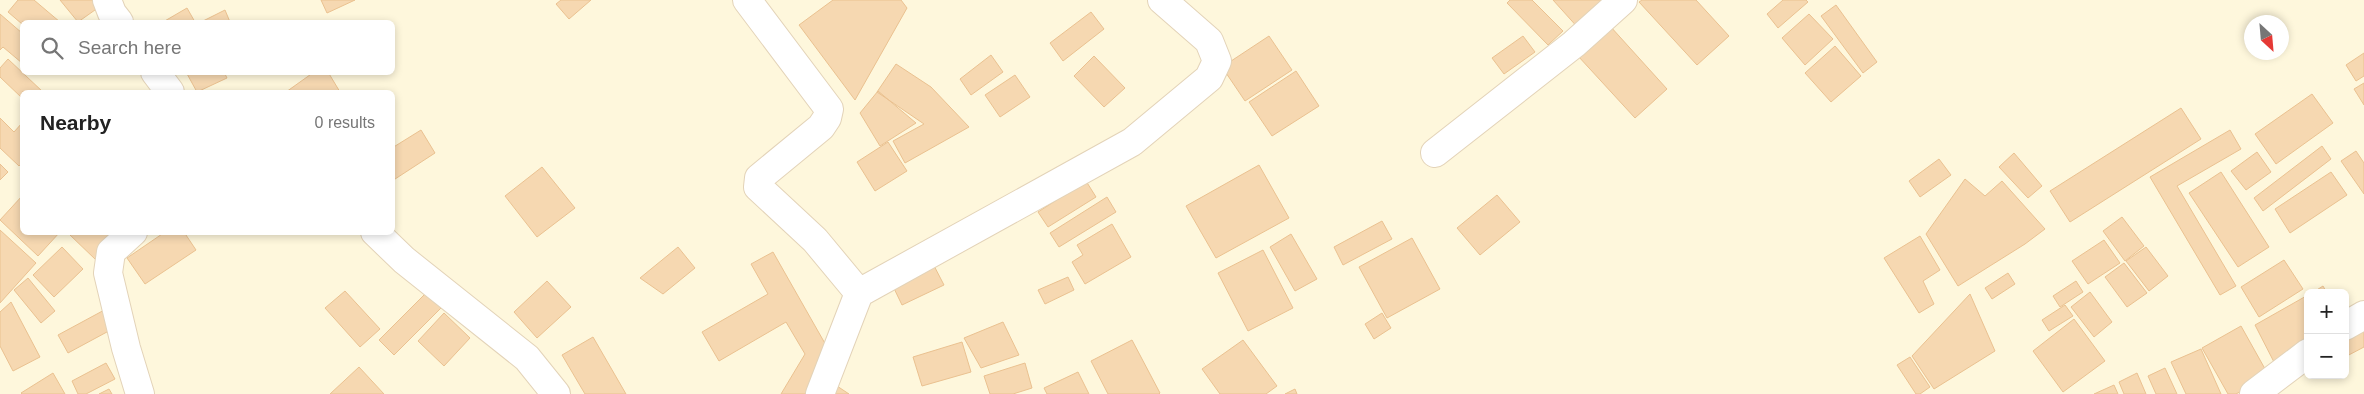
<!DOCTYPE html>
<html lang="en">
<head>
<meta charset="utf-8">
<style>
  body { margin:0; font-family:Arial,sans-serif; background:#f2f2f2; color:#222 }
  .controls { position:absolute; right:15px; bottom:15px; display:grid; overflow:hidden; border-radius:8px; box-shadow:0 2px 8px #0003 }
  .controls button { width:45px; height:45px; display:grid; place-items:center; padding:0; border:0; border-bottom:1px solid #e0e0e0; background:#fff; color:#222; font:25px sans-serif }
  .compass { position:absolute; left:2244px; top:15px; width:45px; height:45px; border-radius:50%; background:#fff; box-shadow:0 2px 8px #0003; rotate:154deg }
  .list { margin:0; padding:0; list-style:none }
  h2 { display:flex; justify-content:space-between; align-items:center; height:65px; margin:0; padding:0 20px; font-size:21px }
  h2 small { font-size:16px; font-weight:400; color:#767676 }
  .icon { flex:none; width:28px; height:28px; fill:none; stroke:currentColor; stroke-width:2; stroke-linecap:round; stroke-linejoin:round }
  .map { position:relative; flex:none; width:2364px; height:394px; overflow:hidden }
  .search { position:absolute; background:#fff; box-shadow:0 2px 8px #0003; left:20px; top:20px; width:375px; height:55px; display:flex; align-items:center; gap:12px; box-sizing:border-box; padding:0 18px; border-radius:8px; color:#767676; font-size:19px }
  .panel { position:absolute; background:#fff; box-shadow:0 2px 8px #0003; left:20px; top:90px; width:375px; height:145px; border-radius:8px }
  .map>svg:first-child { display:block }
</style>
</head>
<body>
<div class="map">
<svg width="2364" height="394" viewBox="0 0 2364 394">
  <rect width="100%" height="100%" fill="#fef7dc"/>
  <path fill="#f6d8b1" stroke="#eac190" d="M18,0H34L60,22H22V24L8,12Z
    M60,0H100L102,5L78,22Z
    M321,0H355L327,13Z
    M561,0H591L569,19L556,4Z
    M833,0H901L907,8L855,100L799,25Z
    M1510,0H1532L1563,31L1548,45L1507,3Z
    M1553,0H1612L1580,30Z
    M1642,0H1696L1729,36L1697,65L1639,2Z
    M1783,0H1806L1808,2L1778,28L1767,14Z
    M1836,5L1877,62L1863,73L1821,16Z
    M187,8L195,22H163Z
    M225,10L230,22H201Z
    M1091,12L1104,29L1063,61L1050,43Z
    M0,14L22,33V63L3,47L0,50Z
    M1809,14L1833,39L1805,65L1782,38Z
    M1610,26L1667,89L1635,118L1578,56Z
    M1269,36L1292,70L1245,101L1222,67Z
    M1523,36L1535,52L1504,74L1492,58Z
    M1835,46L1861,76L1831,102L1805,73Z
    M2364,53V76L2356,81L2346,65Z
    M991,55L1003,72L971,95L960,79Z
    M1094,56L1125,88L1104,107L1074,76Z
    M8,59L43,92H22V98L0,77V68Z
    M896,64L931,87L969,127L905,163L893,141L924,124L877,92Z
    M1296,71L1319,106L1272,136L1249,102Z
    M186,72H224L227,78L197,92Z
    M314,72H328L340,92H286Z
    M1015,75L1030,97L1000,117L985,95Z
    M2364,83V105L2354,89Z
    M878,91L916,123L880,146L860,113Z
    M2312,94L2333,123L2276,164L2255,134Z
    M2181,108L2201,139L2070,222L2050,191Z
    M0,118L14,132L22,123V163L19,166L0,148Z
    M421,130L435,153L392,181V148Z
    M2230,130L2241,149L2177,186L2236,286L2220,295L2150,177Z
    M888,142L907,171L875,191L857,162Z
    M2322,146L2331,159L2263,211L2254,198Z
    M2356,151L2364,163V194L2341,161Z
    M2257,152L2271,172L2246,190L2231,171Z
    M2014,153L2042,186L2028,198L1999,167Z
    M1939,159L1951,175L1920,197L1909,181Z
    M0,164L8,172L0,180Z
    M1259,165L1289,218L1216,258L1186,206Z
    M542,167L575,208L537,237L505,196Z
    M2221,172L2269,247L2238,267L2189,193Z
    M2331,172L2347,195L2290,233L2275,209Z
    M1965,179L1985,196L2002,181L2045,229L2025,244L1958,286L1926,234Z
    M1086,181L1096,197L1048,227L1038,212Z
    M1497,195L1520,222L1480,255L1457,228Z
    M22,196V232H60L38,256L0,220Z
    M1107,197L1116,212L1059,247L1050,233Z
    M2122,217L2144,246L2125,261L2103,231Z
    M1382,221L1392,239L1343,265L1334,247Z
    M1112,224L1131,257L1085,284L1072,262L1083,255L1077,245Z
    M0,230L36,263L0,303Z
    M72,232H121L96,260L70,235Z
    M165,232H184L196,250L145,284L127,258Z
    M1291,234L1317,279L1295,291L1270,247Z
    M1920,236L1940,270L1923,281L1934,304L1919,313L1884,258Z
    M1412,238L1440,289L1387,318L1359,267Z
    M2104,240L2120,263L2088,284L2072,261Z
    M62,247L83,269L54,297L33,275Z
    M678,247L695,268L663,294L640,278Z
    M2146,247L2168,276L2149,291L2126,261Z
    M1263,250L1293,308L1248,331L1218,273Z
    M773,252L831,354L814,394H781L805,354L786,322L719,361L702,332L768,294L751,264Z
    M930,258L944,285L902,305L889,278Z
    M2284,260L2303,289L2259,317L2241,287Z
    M2124,263L2147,293L2127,307L2105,277Z
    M2008,273L2015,284L1992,299L1985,288Z
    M1068,277L1074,290L1045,304L1038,290Z
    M28,278L55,311L41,323L14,290Z
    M547,281L571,307L537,338L514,312Z
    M2076,281L2083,292L2060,307L2053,296Z
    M2323,286L2327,293H2312Z
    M345,291L380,329L360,347L325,308Z
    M2090,292L2112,322L2094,337L2071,307Z
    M426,293L441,308L394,355L379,340Z
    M1970,294L1995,351L1934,389L1912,356Z
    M2308,295V337L2275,364L2255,325Z
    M11,302L40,357L13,371L0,346V312Z
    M2065,305L2073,316L2049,331L2042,320Z
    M108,308L118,326L68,353L58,335Z
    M444,313L470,338L444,366L418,341Z
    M1382,313L1391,328L1374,339L1365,324Z
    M2074,319L2105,361L2063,392L2033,351Z
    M1003,322L1019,355L981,368L964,338Z
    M2364,325V347L2345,357V336Z
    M2241,326L2269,376L2236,394H2228L2202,348Z
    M593,337L626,394H585L562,355Z
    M1132,340L1160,393L1159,394H1108L1091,361Z
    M1243,340L1277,386L1266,394H1220L1202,369Z
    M962,342L971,372L922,386L913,357Z
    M2201,349L2221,394H2186L2171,362Z
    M1910,357L1930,387L1920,394H1916L1897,365Z
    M106,363L115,379L86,394H78L72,381Z
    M1025,363L1032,388L1013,394H990L984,376Z
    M359,367L384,394H330Z
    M2165,368L2177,394H2156L2148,376Z
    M1078,372L1089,394H1047L1044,388Z
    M53,373L65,394H22L21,393Z
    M2137,373L2146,394H2124L2119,382Z
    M2114,385L2118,394H2094Z
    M837,386L849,394H831Z
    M109,389L112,394H99Z
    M1295,389L1297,394H1285Z"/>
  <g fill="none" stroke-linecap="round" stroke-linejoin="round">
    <defs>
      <path id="minor" d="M107,0L112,13L119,22
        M747,0L829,109L827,118L821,127L759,178L758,187L815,240L859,293L820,394
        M155,72L170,92
        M1435,153L1574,44L1623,0
        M133,232L111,252L108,273L126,348L140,394
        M375,232L404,260L527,358L556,394
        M859,293L1132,142L1209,78L1217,61L1209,41L1162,0
        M2345,326L2364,315
        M2254,394L2308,353"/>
    </defs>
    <use href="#minor" stroke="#e3d3b8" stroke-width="30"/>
    <use href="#minor" stroke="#fff" stroke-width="28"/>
  </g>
</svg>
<div class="controls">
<button>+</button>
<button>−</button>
</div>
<svg class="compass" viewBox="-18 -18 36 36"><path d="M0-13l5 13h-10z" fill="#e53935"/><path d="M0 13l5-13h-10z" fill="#767676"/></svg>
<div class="search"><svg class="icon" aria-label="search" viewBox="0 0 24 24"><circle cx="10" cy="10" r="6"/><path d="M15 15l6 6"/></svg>Search here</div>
<section class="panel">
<h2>Nearby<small>0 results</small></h2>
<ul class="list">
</ul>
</section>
</div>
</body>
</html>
